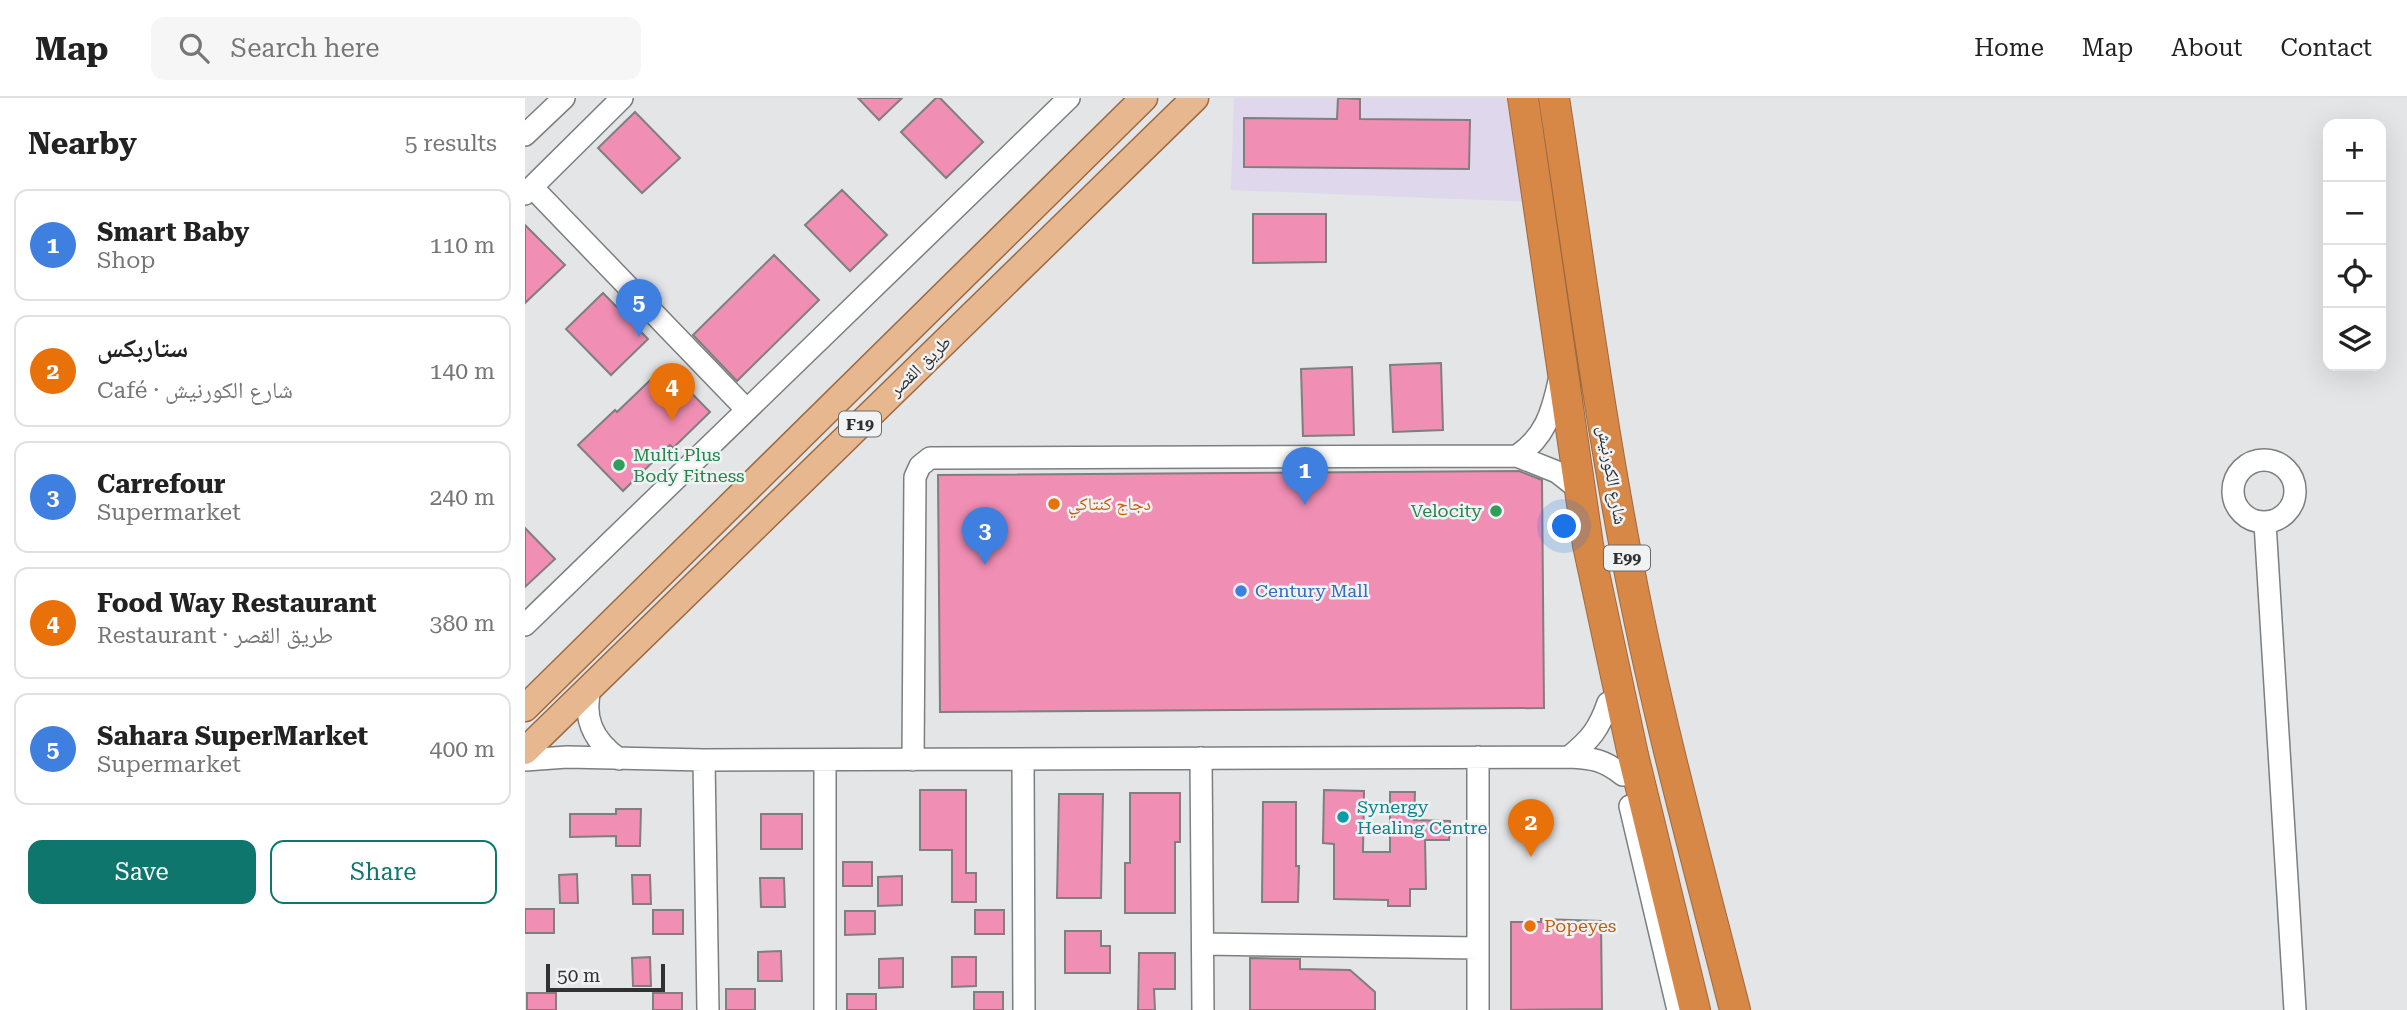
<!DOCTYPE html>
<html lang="en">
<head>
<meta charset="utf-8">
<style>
  body { margin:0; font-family:"Roboto Serif","Noto Naskh Arabic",serif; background:#f6f6f6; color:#222 }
  .controls { position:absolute; right:21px; top:21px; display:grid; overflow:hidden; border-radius:14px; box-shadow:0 7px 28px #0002 }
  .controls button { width:63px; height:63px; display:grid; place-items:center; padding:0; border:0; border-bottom:2px solid #e0e0e0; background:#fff; color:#222; font:35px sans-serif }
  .scale { position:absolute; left:21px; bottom:18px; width:119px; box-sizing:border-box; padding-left:7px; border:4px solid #303132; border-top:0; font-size:19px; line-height:24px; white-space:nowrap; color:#303132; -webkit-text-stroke:5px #f0f2f4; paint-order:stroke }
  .you { position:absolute; left:1040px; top:429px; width:24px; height:24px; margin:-18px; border:5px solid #fff; border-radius:50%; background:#1a73e8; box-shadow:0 0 0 10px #1a73e833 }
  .badge { display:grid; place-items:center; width:46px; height:46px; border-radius:50%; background:#0f766e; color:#fff; font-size:23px; font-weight:700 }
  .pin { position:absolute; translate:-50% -58px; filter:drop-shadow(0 2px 4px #0008) }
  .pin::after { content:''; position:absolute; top:37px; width:24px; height:21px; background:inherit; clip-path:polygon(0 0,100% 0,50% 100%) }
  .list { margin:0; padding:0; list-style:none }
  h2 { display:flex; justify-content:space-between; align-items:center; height:91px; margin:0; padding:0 28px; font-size:30px }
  h2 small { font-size:23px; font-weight:400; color:#767676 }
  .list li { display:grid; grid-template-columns:46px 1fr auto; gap:21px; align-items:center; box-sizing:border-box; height:112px; margin:0 14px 14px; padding:0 14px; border:2px solid #e0e0e0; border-radius:14px }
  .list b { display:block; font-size:26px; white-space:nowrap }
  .list p { margin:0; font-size:23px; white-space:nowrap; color:#767676 }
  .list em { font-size:23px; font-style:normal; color:#767676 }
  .actions { display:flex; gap:14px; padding:21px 28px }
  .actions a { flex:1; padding:16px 0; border:2px solid #0f766e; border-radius:14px; text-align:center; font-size:24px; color:#0f766e }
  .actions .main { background:#0f766e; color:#fff }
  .icon { flex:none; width:38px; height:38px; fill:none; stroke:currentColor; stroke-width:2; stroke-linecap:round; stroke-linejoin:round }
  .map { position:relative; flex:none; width:1882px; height:912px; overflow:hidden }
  header { display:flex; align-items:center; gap:42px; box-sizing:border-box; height:98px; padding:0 35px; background:#fff; border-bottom:2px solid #e0e0e0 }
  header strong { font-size:33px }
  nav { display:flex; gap:38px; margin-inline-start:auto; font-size:24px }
  .search { width:490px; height:63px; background:#f6f6f6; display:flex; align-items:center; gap:18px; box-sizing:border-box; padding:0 24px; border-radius:14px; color:#767676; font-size:26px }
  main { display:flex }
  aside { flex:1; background:#fff }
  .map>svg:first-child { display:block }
</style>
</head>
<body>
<header>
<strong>Map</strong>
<div class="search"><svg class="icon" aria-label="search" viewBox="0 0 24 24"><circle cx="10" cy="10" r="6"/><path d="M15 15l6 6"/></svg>Search here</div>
<nav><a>Home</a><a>Map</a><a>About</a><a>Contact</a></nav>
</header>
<main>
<aside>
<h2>Nearby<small>5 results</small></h2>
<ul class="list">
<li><span class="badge" style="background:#3f7fe0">1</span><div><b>Smart Baby</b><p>Shop</p></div><em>110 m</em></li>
<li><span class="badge" style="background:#e8710a">2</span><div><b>ستاربكس</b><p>Café · شارع الكورنيش</p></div><em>140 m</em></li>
<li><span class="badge" style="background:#3f7fe0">3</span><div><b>Carrefour</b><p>Supermarket</p></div><em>240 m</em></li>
<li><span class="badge" style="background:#e8710a">4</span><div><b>Food Way Restaurant</b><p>Restaurant · طريق القصر</p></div><em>380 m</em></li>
<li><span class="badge" style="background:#3f7fe0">5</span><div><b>Sahara SuperMarket</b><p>Supermarket</p></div><em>400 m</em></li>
</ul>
<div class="actions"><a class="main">Save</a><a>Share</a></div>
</aside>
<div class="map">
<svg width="1882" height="912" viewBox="0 0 1882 912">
  <rect width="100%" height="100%" fill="#e3e5e7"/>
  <path fill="#dfd7ec" d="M709,0H989L1006,104L706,92Z"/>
  <path fill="#f08eb3" stroke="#807e7f" stroke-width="2" d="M333,0H377L354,22Z
    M411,0H415L458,44L421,80L376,34Z
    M813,0L835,1V21L945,22L944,71L719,69V20L812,21Z
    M110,14L155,60L117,95L73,50Z
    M317,92L362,137L325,173L280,127Z
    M728,116H801V164L728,165Z
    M0,127L40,167L0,205Z
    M249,157L294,202L212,283L168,237Z
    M78,195L123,241L86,277L41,231Z
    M916,265L918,332L868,334L865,267Z
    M140,268L185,314L148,350L145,347L98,393L53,347L90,312L92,314Z
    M827,269L829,337L778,338L776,271Z
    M994,373L1017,382L1019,610L415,614L413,377Z
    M0,430L30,461L0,489Z
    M395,692H441V775H451V804H427V752H395Z
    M799,692L839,693L838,754H865V694H890L889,722L925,723L924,742H900L901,791H885V808H863V802L809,801V746L798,745Z
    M605,695H655V744H650V815H600V765H605Z
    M534,696H578L576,800H532Z
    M738,704H771V768H774L773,804H737Z
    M91,711H116L115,748H91V738L45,739V716H91Z
    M236,716H277V751H236Z
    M318,764H347V788H318Z
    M52,776L53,805H35L34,777Z
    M107,777H125L126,806H108Z
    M377,778V807L353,808V779Z
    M235,780H259L260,809H236Z
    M0,811H29V835H0Z
    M128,812H158V836H128Z
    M450,812H479V836H450Z
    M320,813H350V836L320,837Z
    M1016,821L1076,823L1077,911L986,912V824H1016Z
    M540,833H576V848H585V875H540Z
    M256,853L257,883H233V854Z
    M614,855H650V891H629L630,912H613Z
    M125,859L126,888H108L107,860Z
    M427,859H451V888L427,889Z
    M378,860V889L354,890V861Z
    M725,860L775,861V871L825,872L850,894V912H725Z
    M201,891H230V912H201Z
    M449,894H478V912H449Z
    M2,895H31V912H2Z
    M128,895H157V912H128Z
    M322,896H351V912H322Z"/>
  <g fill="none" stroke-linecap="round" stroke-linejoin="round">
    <defs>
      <path id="minor" d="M0,37L39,0
        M7,89L222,312
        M0,96L97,0
        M992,358C1020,339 1027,315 1034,283
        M1708 393a31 31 0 1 1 62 0a31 31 0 1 1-62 0Z
        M1740,425L1770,912
        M0,527L544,0
        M66,587C57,619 67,642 94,661
        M953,659V912
        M1044,659C1066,641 1074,631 1083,605
        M676,660L678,912
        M498,661L499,912
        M0,662L42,659L179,662L1044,659C1068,660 1079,662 1098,677
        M179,662L183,912
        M388,662L390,379L395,368L405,360L992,358L1032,374L1055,392
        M1105,708L1153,912
        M678,846L953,850
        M300,912V662"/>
      <path id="major" d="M0,610L619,0
        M0,653L670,0"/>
      <path id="highway" d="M998,0L1063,447L1108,657L1170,912
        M1029,0C1054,162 1075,325 1107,486C1135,629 1174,770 1210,912"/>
    </defs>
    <use href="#minor" stroke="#7c7e7f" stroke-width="24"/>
    <use href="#major" stroke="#9d693f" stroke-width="29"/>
    <use href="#highway" stroke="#9d693f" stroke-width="32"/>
    <use href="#minor" stroke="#fff" stroke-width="21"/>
    <use href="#major" stroke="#e7b790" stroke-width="26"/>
    <use href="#highway" stroke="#d78746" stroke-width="30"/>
  </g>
  <g fill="#2e9e5b" stroke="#f0f2f4" stroke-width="2.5">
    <circle cx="94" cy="367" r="7"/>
    <circle cx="971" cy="413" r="7"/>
  </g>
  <g fill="#e8710a" stroke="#f0f2f4" stroke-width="2.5">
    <circle cx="529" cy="406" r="7"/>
    <circle cx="1005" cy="828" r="7"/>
  </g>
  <circle fill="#3f7fe0" stroke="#f0f2f4" stroke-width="2.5" cx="716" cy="493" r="7"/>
  <circle fill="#0f9aa8" stroke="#f0f2f4" stroke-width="2.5" cx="818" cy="719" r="7"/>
  <g text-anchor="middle" stroke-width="5" stroke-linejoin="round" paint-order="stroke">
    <g fill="#f0f2f4" stroke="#6a6b6c" stroke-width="2">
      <rect x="314" y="313.5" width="42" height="25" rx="5"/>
      <rect x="1079" y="447.5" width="46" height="25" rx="5"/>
    </g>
    <g font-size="16" font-weight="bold" fill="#303132">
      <text x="335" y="332">F19</text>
      <text x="1102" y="466">E99</text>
    </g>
    <g font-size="18" fill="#303132" stroke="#f0f2f4">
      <text transform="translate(395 268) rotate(-44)" y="6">طريق القصر</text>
      <text transform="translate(1087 377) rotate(80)" y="6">شارع الكورنيش</text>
    </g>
    <g font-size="18" fill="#27864d" stroke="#f0f2f4" text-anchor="start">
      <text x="108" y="363">Multi Plus<tspan x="108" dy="21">Body Fitness</tspan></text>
      <text x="957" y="419" text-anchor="end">Velocity</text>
    </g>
    <g font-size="18" fill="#c56008" stroke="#f0f2f4" text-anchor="start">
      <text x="543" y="412">دجاج كنتاكي</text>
      <text x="1019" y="834">Popeyes</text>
    </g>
    <g font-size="18" fill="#366cbe" stroke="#f0f2f4" text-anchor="start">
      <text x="730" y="499">Century Mall</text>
    </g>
    <g font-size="18" fill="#0d838f" stroke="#f0f2f4" text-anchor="start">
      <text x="832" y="715">Synergy<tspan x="832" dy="21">Healing Centre</tspan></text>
    </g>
  </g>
</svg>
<div class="controls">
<button>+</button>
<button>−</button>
<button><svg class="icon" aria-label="locate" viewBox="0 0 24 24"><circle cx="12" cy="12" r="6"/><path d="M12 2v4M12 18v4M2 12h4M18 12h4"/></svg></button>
<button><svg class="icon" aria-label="layers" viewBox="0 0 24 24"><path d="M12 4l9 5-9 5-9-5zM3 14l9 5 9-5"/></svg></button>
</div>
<div class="scale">50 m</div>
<div class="you"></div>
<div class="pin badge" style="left:780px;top:407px;background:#3f7fe0">1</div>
<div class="pin badge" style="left:1006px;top:759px;background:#e8710a">2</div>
<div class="pin badge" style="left:460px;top:467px;background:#3f7fe0">3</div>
<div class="pin badge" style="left:147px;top:323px;background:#e8710a">4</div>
<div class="pin badge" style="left:114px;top:239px;background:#3f7fe0">5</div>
</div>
</main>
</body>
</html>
